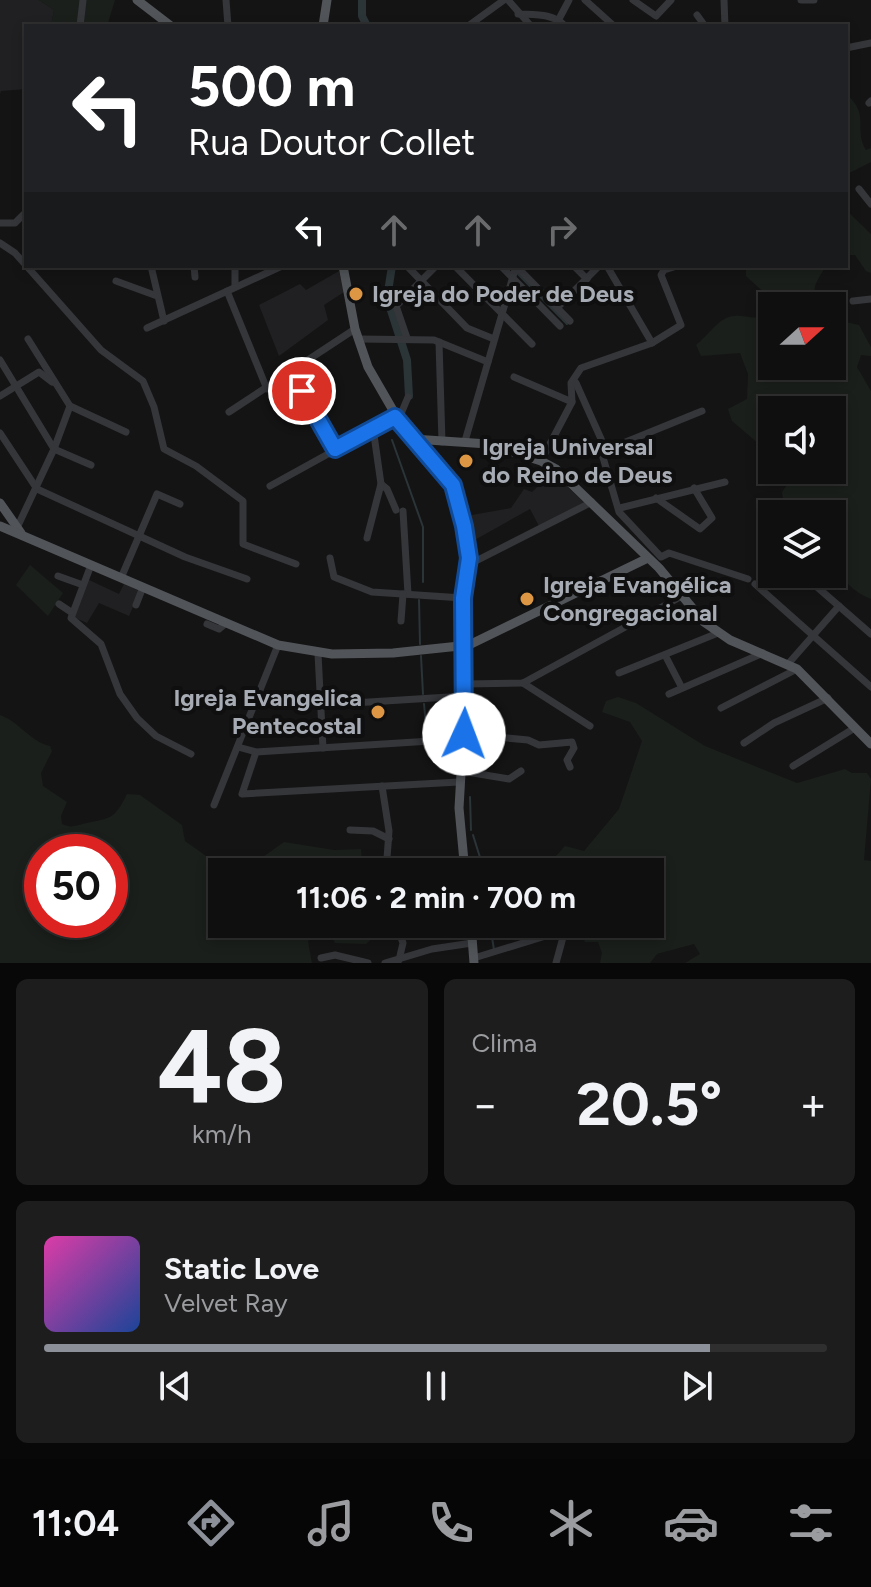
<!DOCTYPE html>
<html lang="pt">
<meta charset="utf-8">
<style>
body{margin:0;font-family:Figtree,sans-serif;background:#1d1d1e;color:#f1f3f6;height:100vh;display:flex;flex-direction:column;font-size:30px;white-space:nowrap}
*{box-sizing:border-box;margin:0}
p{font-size:26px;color:#9b9c9f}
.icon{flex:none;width:44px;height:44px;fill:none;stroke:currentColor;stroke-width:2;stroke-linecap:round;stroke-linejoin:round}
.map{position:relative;height:963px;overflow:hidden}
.panel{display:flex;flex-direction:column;gap:16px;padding:16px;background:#080809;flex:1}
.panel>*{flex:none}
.hud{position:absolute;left:24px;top:24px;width:824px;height:244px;border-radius:0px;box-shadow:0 4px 12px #0003,0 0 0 2px #2f2f30;background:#202124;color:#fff;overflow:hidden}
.needle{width:52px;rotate:69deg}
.buttons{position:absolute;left:758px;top:292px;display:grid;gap:16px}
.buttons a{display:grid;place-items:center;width:88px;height:88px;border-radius:0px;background:#0f0f10;box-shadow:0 4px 12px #0003,0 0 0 2px #2f2f30;font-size:40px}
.speed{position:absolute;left:24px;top:834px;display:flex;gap:16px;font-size:40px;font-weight:700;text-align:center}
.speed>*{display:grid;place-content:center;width:104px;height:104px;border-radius:50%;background:#0f0f10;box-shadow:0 4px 12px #0003,0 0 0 2px #2f2f30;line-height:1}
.speed .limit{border:12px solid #d22;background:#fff;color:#111}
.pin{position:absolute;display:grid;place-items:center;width:68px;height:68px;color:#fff;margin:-34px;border:4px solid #fff;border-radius:50%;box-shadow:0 2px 8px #0007}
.me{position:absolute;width:88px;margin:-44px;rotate:2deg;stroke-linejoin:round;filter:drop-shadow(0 0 6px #0008)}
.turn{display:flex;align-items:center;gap:28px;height:168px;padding:0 32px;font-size:36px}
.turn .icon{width:104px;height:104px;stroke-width:2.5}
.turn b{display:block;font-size:56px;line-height:68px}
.lanes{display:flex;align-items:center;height:76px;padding:0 32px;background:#0003;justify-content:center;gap:40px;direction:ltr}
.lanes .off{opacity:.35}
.big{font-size:60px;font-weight:700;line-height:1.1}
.panel .widget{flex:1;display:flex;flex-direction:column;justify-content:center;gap:12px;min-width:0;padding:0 28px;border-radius:12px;background:#1d1d1e}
.panel .dial{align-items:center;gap:0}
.dial b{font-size:104px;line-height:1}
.song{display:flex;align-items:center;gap:24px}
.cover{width:96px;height:96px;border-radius:12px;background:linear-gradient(135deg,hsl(320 70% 55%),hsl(220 70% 35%))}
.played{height:8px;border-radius:4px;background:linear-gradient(90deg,#8c9099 85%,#2f2f30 85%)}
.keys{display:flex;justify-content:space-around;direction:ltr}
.heat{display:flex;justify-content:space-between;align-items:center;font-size:44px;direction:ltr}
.panel .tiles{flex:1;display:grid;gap:16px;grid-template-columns:1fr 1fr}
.widget:last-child{grid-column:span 2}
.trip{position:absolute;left:208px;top:858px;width:456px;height:80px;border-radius:0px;background:#0f0f10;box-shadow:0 4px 12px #0003,0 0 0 2px #2f2f30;font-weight:700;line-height:80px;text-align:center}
.dock{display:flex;height:128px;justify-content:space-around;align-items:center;background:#060606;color:#9b9c9f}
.dock .icon{width:56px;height:56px}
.dock .current{color:#8c9099}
.dock b{font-size:36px;color:#f1f3f6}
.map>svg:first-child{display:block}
.built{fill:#202022}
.green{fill:#1a1f1b;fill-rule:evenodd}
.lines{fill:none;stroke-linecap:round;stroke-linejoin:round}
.stream{stroke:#2b3437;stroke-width:2}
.river{stroke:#2b3437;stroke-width:8}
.minor{stroke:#35363a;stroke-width:7}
.major{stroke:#515458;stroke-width:9}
.route-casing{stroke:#114b97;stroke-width:20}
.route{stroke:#1a73e8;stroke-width:14}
.poi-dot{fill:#dd9744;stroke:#0f0f10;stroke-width:3}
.labels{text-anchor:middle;stroke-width:8;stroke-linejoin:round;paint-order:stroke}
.poi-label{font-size:24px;font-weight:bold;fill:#a7acb4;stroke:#0f0f10;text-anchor:start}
</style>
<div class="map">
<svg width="871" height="963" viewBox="0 0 871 963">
<rect width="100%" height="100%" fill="#141415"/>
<g class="built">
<path d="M0 0H39L54 10 51 26H26V89L1 91 0 94Z"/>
<path d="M339 271 344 292 324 305 328 320 279 356 259 305 300 284 306 290Z"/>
<path d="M552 473 585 503 539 526 530 509 471 542 466 516 511 508 524 489 532 492Z"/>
<path d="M87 579 119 594 124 584 140 591 129 616 99 603 87 623 73 617Z"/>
</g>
<g class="green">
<path d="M39 0H115L107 26H51L54 10Z"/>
<path d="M846 94C871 115 853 129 866 150L871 148V162L849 173H846Z"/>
<path d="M846 210 871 234V273L866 271 855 255H846Z"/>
<path d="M746 266H826C816 283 808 290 823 306H772V366H832V319L859 325 871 347V356L861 355 857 367 871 391V599C830 581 832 552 832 514H785L782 492 789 482 787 470H832V410H772V455L732 421 728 409 747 399 748 374 740 353 701 356 696 345C707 337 720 316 734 316 744 315 750 319 761 317L770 298 746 276Z"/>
<path d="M30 565 63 593 48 616 16 585Z"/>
<path d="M618 697 636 703 705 746 797 783 845 769 852 773H867L871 779 864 860 871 861V963H685L700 954 694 944 657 954 650 963H600L602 953 598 942H585L577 924H650V872H567L554 858 565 846 584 851 619 809 642 741 630 722 602 712 606 701Z"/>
<path d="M0 715C20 722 29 741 50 746L52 751 41 773 43 786 67 802 61 816 62 824C71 829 77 825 87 823 112 818 115 818 127 794L140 795 182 825 185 841 209 858 253 864 284 842 334 850 361 849 363 872H222V924H373L376 934 366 944 335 943 330 931 320 933 308 941 312 963H0ZM42 852H110V920H42Z"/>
</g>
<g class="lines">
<g class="stream">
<path d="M517 273 567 324"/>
<path d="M392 440 423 527V582"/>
<path d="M419 600 420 644"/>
<path d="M421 656 423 694"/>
<path d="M424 704 427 736"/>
<path d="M434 746 443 760"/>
<path d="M470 797 471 830"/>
<path d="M473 835 483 867"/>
<path d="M490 924 494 950"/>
</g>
<g class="river">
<path d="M362 0V16L367 26"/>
<path d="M392 266 387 298 407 360 409 396"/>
</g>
<g class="minor">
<path d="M226 0 228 26"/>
<path d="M508 0 531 26"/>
<path d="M585 0 614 26"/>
<path d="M633 0 656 16 671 0"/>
<path d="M724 0 725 26"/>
<path d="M801 0H814"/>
<path d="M518 14C535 15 553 13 565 26"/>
<path d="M697 15 705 26"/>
<path d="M559 19 569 0"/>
<path d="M80 26 83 0"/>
<path d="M468 26 504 0"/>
<path d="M846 48 871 43"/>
<path d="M869 103 871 101"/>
<path d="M26 177V191"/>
<path d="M859 189 871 204"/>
<path d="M0 223H15L26 212"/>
<path d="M0 243 15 253 101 350 143 381 154 407 164 449 196 466 243 501V544L296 564"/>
<path d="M151 266 164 321"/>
<path d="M194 266 195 277"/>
<path d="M235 266V287"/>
<path d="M407 266 467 328 494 339"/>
<path d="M455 266 532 344"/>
<path d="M501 266 560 326"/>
<path d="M574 266 587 279"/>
<path d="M607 266 652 343"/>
<path d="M116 281 157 296"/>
<path d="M227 291 267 389"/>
<path d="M853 301 871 299"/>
<path d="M557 308 599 266"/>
<path d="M147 328 282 266"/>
<path d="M407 338 396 306 436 266"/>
<path d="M28 339 70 406 126 432"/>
<path d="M360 339 434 340 488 362"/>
<path d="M439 342 442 442"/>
<path d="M0 360 54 449 91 465"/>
<path d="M291 373 335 449"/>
<path d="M514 377 572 402"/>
<path d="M576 383 606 450 602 454 619 512 661 557 669 553 748 579"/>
<path d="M0 396 39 372 52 382"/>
<path d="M229 412 355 329"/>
<path d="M398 421 408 397"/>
<path d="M373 428 381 484 387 489 396 510"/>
<path d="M0 433 37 489 185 557 247 579"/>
<path d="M465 441 516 266 570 321"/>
<path d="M606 450 702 411"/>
<path d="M541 461 572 402 571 383 581 368 652 343 681 325 661 275 664 270 677 266"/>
<path d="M270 486 395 417"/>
<path d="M656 498 700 529 712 518 694 488"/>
<path d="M620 508 725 482"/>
<path d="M403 511 408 594"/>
<path d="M15 532 54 449 70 406"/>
<path d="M367 538 381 484"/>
<path d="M330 558 334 577 372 592 463 598"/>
<path d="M91 565 71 618 101 644 120 694 137 718 156 736 191 754"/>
<path d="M468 565 592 502"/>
<path d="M58 576 83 585"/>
<path d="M121 578 157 494 180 504"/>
<path d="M809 580 871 634"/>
<path d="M755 584 871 687"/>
<path d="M59 604 71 612"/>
<path d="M136 605 143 587"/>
<path d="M401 621 403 594"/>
<path d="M207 624 219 629 226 623"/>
<path d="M318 654 323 748"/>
<path d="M665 655 682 688"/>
<path d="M788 664 839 606"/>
<path d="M619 673 718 633"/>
<path d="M523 683 590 726"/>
<path d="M466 684 523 683 682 596"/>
<path d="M669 694 763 653"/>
<path d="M321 705 465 696"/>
<path d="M721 708 797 669"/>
<path d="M464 734 528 740 539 745 572 742 574 748 567 760 570 767"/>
<path d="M744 743 774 723 828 698"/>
<path d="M238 747 256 752 463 739"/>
<path d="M256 752 242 794 459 782"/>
<path d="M793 766 853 729"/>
<path d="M461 771 509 779 521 771"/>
<path d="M382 786 389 831 386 872"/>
<path d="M214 805 278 645"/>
<path d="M350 830 373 831 389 839"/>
<path d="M465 869H502"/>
<path d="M396 924 403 943 399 960"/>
<path d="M321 958 335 955 368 963"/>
<path d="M474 958 565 930 556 963"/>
<path d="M385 963 432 949 472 943"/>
</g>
<g class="major">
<path d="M137 0 171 26"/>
<path d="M323 26 327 0"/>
<path d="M343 266 355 329 368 367 409 438 453 485 467 540 469 558 462 608 465 705 459 808 465 872"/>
<path d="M413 439 488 444 541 461 556 469 659 568 704 622 730 640 797 669 871 744"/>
<path d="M0 503 21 533"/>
<path d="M0 526 278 645 332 654 393 653 469 645 648 558"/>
<path d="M471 924 474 963"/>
</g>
</g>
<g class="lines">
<defs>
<path id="route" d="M302 391 335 449 395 417 453 485 464 526 469 558 463 598 464 734"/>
</defs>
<use href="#route" class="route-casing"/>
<use href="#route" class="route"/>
</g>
<g class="poi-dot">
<circle cx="356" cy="294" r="8"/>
<circle cx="466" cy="461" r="8"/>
<circle cx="527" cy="599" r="8"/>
<circle cx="378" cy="712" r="8"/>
</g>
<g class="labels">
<g class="poi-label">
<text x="372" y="302">Igreja do Poder de Deus</text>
<text x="482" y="455">Igreja Universal<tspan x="482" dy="28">do Reino de Deus</tspan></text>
<text x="543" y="593">Igreja Evangélica<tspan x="543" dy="28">Congregacional</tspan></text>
<text x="362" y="706" text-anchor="end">Igreja Evangelica<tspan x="362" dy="28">Pentecostal</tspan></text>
</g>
</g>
</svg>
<div class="buttons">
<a><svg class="needle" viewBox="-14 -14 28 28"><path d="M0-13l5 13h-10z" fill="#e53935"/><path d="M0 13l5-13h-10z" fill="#9b9c9f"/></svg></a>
<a><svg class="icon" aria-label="sound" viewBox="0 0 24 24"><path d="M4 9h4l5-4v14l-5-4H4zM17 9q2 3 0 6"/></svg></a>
<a><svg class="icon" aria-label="layers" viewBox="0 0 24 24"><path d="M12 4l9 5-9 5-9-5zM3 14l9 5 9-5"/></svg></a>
</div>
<div class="speed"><div class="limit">50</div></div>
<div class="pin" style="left:302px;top:391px;background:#d93025"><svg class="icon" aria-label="arrive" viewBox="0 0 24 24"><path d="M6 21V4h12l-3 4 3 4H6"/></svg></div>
<svg class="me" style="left:464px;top:734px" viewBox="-20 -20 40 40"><circle r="19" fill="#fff"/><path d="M0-13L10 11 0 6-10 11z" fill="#1a73e8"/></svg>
<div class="trip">11:06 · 2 min · 700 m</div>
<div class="hud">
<div class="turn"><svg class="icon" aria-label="left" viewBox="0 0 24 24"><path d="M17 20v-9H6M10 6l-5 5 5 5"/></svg><div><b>500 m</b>Rua Doutor Collet</div></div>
<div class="lanes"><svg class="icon" aria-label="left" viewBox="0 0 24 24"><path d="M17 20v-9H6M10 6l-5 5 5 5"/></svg><svg class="icon off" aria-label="ahead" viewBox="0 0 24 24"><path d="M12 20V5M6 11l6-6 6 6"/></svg><svg class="icon off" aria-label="ahead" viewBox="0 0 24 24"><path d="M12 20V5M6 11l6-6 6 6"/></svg><svg class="icon off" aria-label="right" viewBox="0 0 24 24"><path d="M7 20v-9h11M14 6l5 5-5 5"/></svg></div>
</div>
</div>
<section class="panel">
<div class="tiles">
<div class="widget dial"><b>48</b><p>km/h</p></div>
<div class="widget"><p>Clima</p>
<div class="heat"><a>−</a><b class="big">20.5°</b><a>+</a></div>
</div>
<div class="widget">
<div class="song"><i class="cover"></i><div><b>Static Love</b><p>Velvet Ray</p></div></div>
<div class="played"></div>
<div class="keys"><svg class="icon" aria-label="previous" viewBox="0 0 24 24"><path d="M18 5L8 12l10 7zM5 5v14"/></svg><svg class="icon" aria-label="pause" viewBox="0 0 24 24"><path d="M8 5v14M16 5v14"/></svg><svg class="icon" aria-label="next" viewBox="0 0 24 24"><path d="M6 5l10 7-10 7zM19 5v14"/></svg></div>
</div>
</div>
</section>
<nav class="dock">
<b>11:04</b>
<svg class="icon current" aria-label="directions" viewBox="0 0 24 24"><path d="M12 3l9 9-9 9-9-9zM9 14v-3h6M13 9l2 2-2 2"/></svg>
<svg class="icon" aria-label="music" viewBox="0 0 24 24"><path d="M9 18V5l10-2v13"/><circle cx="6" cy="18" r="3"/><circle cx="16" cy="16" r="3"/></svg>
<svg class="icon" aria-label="phone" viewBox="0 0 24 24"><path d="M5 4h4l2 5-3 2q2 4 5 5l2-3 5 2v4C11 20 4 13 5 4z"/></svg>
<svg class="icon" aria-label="climate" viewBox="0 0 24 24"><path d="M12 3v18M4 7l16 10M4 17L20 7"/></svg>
<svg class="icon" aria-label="car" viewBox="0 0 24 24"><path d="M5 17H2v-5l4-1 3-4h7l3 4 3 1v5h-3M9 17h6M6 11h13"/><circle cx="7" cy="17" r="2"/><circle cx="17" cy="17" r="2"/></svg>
<svg class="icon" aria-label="filters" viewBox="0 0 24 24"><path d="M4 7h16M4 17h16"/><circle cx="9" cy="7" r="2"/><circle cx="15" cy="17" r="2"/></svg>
</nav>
